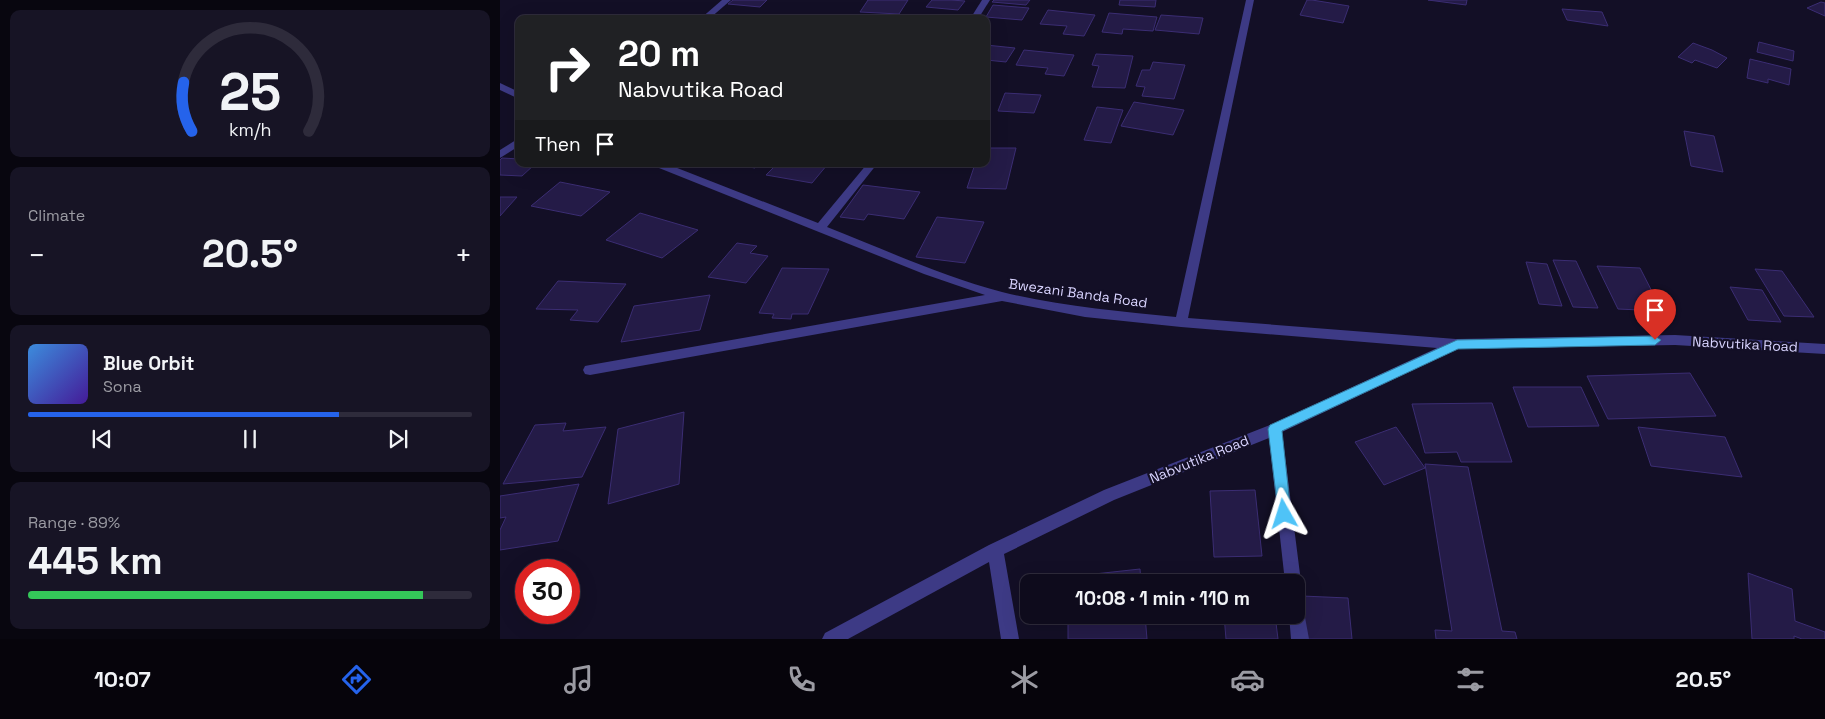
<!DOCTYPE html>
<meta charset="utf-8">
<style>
body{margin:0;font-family:"Space Grotesk",sans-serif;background:#171425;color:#f1f3f6;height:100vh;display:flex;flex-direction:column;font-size:19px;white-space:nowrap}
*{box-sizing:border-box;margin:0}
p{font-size:16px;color:#9b9ba3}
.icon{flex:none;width:28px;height:28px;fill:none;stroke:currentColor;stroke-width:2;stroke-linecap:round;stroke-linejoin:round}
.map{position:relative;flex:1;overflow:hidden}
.details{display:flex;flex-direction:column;gap:10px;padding:10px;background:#08060f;width:500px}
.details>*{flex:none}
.guide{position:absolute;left:15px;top:15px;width:475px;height:152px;border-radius:10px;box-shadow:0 5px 20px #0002,0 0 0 1px #2e2b3b;background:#202124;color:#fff;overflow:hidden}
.speed{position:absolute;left:15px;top:559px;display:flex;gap:10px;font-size:25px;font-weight:700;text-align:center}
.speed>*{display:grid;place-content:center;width:65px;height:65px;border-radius:50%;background:#0e0b1c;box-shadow:0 5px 20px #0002,0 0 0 1px #2e2b3b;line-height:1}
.speed .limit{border:8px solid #d22;background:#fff;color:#111}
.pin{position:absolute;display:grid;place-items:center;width:42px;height:42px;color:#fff;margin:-51px -21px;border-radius:50% 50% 50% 0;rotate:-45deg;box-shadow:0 0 5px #0007}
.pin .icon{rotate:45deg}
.me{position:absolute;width:55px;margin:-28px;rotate:354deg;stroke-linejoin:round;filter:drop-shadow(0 0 4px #0008)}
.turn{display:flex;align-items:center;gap:18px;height:105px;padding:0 20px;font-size:22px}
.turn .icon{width:65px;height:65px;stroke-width:2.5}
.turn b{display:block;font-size:35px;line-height:42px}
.then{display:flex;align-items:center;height:48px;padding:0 20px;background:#0003;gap:10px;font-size:19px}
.big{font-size:38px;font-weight:700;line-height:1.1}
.details .tile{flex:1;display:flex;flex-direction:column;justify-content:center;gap:8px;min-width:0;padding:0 18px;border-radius:10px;background:#171425}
.details .dial{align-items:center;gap:0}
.dial svg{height:130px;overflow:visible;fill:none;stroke:#2e2b3b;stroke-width:7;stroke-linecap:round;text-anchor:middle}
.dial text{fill:#f1f3f6;stroke:none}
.song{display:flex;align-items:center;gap:15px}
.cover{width:60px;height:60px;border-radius:8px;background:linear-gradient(135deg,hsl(210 70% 55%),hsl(260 70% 35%))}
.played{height:5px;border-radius:2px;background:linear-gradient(90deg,#2563eb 70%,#2e2b3b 70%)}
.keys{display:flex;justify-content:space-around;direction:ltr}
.heat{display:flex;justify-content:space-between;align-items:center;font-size:28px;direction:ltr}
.charge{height:8px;border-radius:4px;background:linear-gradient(90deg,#34c759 89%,#2e2b3b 0)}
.trip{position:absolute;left:520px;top:574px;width:285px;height:50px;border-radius:10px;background:#0e0b1c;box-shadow:0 5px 20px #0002,0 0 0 1px #2e2b3b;font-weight:700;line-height:50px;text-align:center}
.dock{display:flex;height:80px;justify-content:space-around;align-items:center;background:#06040b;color:#9b9ba3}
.dock .icon{width:35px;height:35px}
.dock .active{color:#2563eb}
.dock b{font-size:22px;color:#f1f3f6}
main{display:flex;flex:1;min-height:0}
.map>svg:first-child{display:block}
.building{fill:#241b47;stroke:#3b2d73}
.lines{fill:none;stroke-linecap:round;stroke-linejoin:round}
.minor{fill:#3d3a85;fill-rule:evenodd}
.route{fill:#4fc3f7;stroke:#337fa1}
.labels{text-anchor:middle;stroke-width:4.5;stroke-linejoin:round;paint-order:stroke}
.street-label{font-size:14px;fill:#d9d4ff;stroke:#130f26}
</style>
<main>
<section class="details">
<div class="tile dial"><svg viewBox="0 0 100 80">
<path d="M14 69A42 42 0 1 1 86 69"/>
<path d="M14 69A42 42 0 0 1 9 39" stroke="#2563eb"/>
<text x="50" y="56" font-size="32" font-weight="700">25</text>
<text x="50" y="72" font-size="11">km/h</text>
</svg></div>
<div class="tile"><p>Climate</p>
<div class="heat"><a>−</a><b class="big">20.5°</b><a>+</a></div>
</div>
<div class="tile">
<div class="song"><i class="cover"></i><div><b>Blue Orbit</b><p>Sona</p></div></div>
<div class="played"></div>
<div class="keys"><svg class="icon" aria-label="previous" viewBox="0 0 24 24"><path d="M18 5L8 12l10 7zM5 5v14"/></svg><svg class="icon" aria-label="pause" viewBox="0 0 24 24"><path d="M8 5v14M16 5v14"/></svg><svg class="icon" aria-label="next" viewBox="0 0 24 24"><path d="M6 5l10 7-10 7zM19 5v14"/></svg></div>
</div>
<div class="tile"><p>Range · 89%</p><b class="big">445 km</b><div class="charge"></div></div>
</section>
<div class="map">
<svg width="1325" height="639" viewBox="0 0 1325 639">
<rect width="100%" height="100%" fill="#130f26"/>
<g class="building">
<path d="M233 0H267L260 7 228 4Z"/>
<path d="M368 0H408L399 14 360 12Z"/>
<path d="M432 0H451L465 1 458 10 426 7Z"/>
<path d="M494 0H530L526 5 492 2Z"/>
<path d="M620 0H656L655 7 619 5Z"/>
<path d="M807 0H812L849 6 843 23 800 15Z"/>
<path d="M928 0H967L966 5Z"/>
<path d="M1321 2 1325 3V16L1307 8Z"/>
<path d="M493 5 529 8 522 20 486 17Z"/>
<path d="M1062 9 1102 12 1108 26 1067 20Z"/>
<path d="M548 10 595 15 584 36 563 34 567 26 540 24Z"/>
<path d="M609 13 657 17 653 31 623 29 622 34 602 32Z"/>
<path d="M661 15 703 18 699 34 655 30Z"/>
<path d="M1259 42 1294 51 1293 61 1257 52Z"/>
<path d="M1193 43 1212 50 1227 58 1217 68 1195 60 1192 63 1178 57Z"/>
<path d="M486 45 515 48 506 62 486 60Z"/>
<path d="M524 50 574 55 564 76 545 74 548 68 516 65Z"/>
<path d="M596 54 633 56 625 88 592 87 599 66 592 65Z"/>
<path d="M1250 59 1291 69 1289 85 1268 79V83L1247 78Z"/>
<path d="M653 62 685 65 674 99 642 96 645 87 636 86 642 70H650Z"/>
<path d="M505 93 541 95 534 113 498 111Z"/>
<path d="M634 102 684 110 673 135 621 126Z"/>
<path d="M597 107 623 110 611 143 584 140Z"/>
<path d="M1184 131 1214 136 1223 172 1191 166Z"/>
<path d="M486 148H516L506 189 467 188 475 164H486Z"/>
<path d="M2 158 19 159V164H35L22 176 0 175V160Z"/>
<path d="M239 164H259L255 168 238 165Z"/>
<path d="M277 164H322L327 165 312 183 266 175Z"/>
<path d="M60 182 110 192 81 216 31 206Z"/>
<path d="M363 185 420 192 404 219 368 214 364 220 340 217Z"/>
<path d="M0 197H17L0 216Z"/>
<path d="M140 213 198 230 162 258 106 240Z"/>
<path d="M437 217 484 222 465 263 416 257Z"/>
<path d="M237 243 257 246 250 253 268 256 246 283 208 277Z"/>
<path d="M1053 260 1076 261 1098 308 1073 307Z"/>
<path d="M1026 262 1047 264 1062 306 1039 304Z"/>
<path d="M1097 266 1140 268 1162 311 1118 309Z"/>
<path d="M282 268 329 269 308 314H292L291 319 272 318 274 314 259 313Z"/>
<path d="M1255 269 1282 271 1314 317 1284 316Z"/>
<path d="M58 281 126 284 98 322 70 320 78 310 36 309Z"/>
<path d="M1230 287 1262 290 1281 322 1248 320Z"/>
<path d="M210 295 200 330 121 342 134 306Z"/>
<path d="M1190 373 1216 416 1108 419 1087 376Z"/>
<path d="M1013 387H1081L1099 426 1028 427Z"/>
<path d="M992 403 1012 462H961L957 452 925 453 912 404Z"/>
<path d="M184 412 179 484 108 504 118 429Z"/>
<path d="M66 423 63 431 106 427 82 477 3 484 35 425Z"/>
<path d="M896 427 925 468 884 485 855 442Z"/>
<path d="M1138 427 1225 437 1242 477 1151 466Z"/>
<path d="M925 464 968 467 1002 631 1015 632 1017 639H936L935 630 952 631Z"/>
<path d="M79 484 58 541 0 550V530L6 517 0 518V496Z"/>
<path d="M755 490 762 556 714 557 710 491Z"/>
<path d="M640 569 641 582H567V577Z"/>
<path d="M1248 573 1292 589 1295 621 1325 632V639H1302L1294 636V639H1252Z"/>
<path d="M802 596 848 598 852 639H805Z"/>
<path d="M568 615H645L647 639H568Z"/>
<path d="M724 615H775L778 639H726Z"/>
</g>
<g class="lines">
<g class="minor">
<path d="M222 0H231L209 19H200Z"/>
<path d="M482 0H490L478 19H470Z"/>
<path d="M746 0H754L688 318 956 339 1175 335 1325 344V354L1175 345 958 349 782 432 801 582 799 588 796 589V582H785L769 438 614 500 504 554 519 639H501L489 562 348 639H322L325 633 489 545 604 490 770 425 937 348 681 327 585 317 502 301 90 375 85 374 83 370 85 366 90 365 485 295 424 274 154 166 153 164H167L318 223 367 164H377L327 227C383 249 444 277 502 292 559 306 618 311 676 317Z"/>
<path d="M0 83 19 92V99L0 90Z"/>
<path d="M19 138V146L0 158V150Z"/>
<path d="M796 599 802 601 809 639H791L789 615H796Z"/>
</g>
</g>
<path class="route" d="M1155 336 1161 340 1155 345 958 349 782 431 791 514 789 519 784 521 779 519 768 429 770 425 957 340Z"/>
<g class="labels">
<g class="street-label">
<text transform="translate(578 293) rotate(8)" y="5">Bwezani Banda Road</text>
<text transform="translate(1245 344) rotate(3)" y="5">Nabvutika Road</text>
<text transform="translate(699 459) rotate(-22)" y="5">Nabvutika Road</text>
</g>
</g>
</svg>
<div class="speed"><div class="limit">30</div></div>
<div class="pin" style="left:1155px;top:340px;background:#d93025"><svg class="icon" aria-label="arrive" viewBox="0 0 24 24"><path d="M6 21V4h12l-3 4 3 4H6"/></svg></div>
<svg class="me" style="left:784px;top:514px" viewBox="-20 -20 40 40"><path d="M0-17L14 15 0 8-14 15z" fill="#4fc3f7" stroke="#fff" stroke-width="4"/></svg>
<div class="trip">10:08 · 1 min · 110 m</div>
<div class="guide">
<div class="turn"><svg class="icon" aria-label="right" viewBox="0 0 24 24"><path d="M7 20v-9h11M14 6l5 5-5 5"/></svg><div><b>20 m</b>Nabvutika Road</div></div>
<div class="then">Then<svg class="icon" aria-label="arrive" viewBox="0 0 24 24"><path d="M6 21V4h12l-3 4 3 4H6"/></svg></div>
</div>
</div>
</main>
<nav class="dock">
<b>10:07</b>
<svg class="icon active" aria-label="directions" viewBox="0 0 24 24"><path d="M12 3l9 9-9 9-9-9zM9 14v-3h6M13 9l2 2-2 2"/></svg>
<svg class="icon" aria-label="music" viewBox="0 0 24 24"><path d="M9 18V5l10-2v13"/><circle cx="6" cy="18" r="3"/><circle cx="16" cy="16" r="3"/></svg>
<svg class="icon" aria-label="phone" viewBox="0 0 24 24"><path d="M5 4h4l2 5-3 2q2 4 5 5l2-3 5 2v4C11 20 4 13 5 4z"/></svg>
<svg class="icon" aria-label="climate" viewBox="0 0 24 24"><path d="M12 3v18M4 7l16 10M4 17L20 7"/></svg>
<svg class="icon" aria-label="car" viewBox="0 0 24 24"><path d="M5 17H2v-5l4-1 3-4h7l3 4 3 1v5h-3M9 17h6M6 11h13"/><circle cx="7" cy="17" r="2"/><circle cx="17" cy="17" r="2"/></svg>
<svg class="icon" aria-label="filters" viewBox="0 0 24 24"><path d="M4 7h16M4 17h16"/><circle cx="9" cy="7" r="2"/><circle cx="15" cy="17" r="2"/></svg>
<b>20.5°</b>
</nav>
